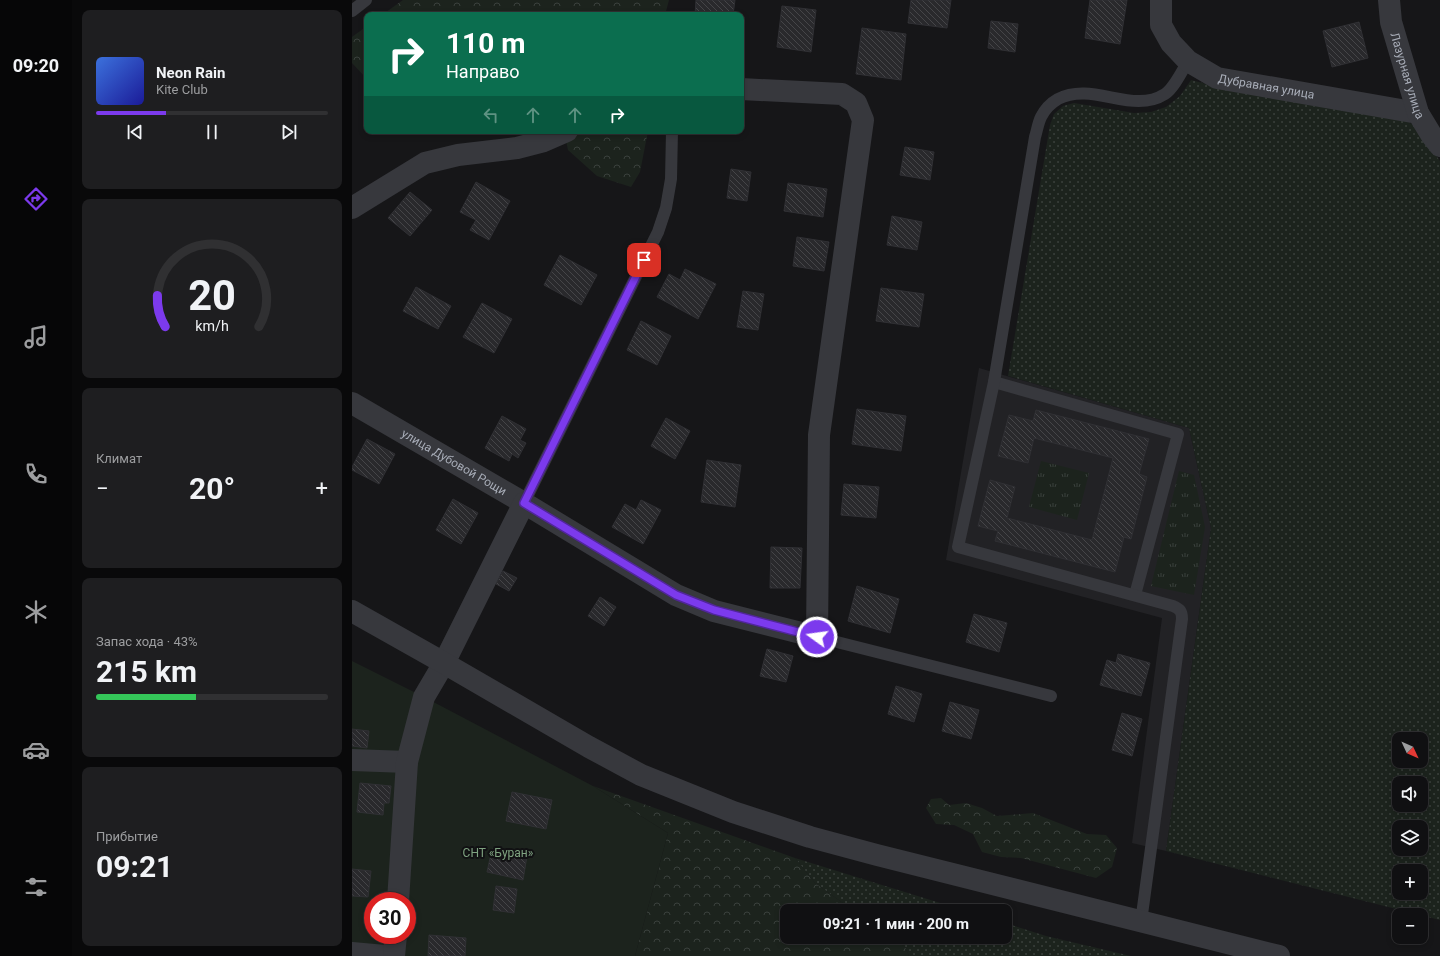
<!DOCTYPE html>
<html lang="ru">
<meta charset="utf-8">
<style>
body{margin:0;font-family:Roboto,sans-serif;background:#1e1e20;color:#f1f3f6;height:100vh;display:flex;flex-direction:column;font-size:15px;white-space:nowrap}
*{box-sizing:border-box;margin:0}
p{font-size:13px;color:#9c9d9f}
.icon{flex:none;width:22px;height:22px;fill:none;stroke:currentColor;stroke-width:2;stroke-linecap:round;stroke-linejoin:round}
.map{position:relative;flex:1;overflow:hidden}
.panel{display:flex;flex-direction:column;gap:10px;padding:10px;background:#09090a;width:280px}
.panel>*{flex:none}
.hud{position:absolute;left:12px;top:12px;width:380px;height:122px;border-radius:8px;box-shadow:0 2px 6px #0003,0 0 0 1px #303032;background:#0b6e4f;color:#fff;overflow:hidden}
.needle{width:26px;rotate:134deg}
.fabs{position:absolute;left:1040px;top:732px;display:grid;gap:8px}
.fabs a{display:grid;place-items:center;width:36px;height:36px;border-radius:8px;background:#101012;box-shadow:0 2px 6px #0003,0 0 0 1px #303032;font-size:20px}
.speed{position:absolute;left:12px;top:892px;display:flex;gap:8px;font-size:20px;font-weight:700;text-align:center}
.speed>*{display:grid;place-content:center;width:52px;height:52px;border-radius:50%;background:#101012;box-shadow:0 2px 6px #0003,0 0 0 1px #303032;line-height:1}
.speed .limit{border:6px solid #d22;background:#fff;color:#111}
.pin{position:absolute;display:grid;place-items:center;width:34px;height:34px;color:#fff;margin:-17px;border-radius:8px;box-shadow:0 2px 6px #0006}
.me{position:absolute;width:44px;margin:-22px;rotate:284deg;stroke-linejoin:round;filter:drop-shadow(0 0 3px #0008)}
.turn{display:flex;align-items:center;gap:14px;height:84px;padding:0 16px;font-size:18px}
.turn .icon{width:52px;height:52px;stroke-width:2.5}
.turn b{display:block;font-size:28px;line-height:34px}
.lanes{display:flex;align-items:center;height:38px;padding:0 16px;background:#0003;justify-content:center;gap:20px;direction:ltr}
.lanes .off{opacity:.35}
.big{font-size:30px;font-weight:700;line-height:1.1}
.panel .tile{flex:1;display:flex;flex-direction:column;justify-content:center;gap:6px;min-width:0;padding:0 14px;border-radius:8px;background:#1e1e20}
.panel .dial{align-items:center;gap:0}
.dial svg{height:104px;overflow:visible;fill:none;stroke:#303032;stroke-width:7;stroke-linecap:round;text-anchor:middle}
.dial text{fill:#f1f3f6;stroke:none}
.song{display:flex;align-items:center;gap:12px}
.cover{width:48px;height:48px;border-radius:6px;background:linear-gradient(135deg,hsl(220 70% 55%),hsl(240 70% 35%))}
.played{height:4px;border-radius:2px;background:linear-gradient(90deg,#7c3aed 30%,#303032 30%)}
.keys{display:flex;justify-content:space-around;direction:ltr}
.heat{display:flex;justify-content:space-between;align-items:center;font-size:22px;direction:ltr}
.charge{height:6px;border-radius:3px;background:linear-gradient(90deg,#34c759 43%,#303032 0)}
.trip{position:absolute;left:428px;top:904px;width:232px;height:40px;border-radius:8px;background:#101012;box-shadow:0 2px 6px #0003,0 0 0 1px #303032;font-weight:700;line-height:40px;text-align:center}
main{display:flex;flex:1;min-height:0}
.tab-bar{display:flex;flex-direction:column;width:72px;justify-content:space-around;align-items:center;background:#060607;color:#9c9d9f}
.tab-bar .icon{width:28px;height:28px}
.tab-bar .selected{color:#7c3aed}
.tab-bar b{font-size:18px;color:#f1f3f6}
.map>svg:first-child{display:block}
.built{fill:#222225}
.grass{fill:url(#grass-dots);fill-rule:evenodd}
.forest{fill:url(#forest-crowns)}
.park{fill:url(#park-tufts)}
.garden{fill:#1c231d;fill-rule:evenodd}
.building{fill:url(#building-back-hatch);stroke:#303034}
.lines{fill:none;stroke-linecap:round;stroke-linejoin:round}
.service{stroke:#37383d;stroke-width:12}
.minor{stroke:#37383d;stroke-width:22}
.tertiary{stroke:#37383d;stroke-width:22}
.route-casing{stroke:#51269a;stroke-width:10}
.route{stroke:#7c3aed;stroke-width:7}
.labels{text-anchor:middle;stroke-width:4;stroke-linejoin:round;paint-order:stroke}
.street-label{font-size:12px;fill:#a8adb8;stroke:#111113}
.park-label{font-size:12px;fill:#7fa381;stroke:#111113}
</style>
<main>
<nav class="tab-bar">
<b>09:20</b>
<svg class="icon selected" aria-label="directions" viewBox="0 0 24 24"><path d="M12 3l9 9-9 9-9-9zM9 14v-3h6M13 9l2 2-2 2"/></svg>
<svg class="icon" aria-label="music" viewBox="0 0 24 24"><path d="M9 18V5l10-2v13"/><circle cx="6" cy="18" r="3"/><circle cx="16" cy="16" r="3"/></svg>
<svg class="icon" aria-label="phone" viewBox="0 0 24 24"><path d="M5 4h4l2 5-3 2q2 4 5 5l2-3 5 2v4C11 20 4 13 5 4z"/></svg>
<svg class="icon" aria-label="climate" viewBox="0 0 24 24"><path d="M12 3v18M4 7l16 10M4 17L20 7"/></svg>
<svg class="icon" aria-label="car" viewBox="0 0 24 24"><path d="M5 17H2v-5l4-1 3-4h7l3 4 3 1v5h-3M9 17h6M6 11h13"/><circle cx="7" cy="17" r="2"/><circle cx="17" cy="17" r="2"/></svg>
<svg class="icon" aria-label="filters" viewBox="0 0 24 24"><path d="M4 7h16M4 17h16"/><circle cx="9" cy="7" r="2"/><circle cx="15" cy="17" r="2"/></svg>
</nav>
<section class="panel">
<div class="tile">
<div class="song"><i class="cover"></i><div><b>Neon Rain</b><p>Kite Club</p></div></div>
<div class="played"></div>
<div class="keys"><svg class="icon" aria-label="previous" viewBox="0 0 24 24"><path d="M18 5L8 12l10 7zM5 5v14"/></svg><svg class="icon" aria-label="pause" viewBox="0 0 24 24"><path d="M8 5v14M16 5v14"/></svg><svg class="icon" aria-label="next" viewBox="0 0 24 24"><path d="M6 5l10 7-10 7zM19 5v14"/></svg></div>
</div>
<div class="tile dial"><svg viewBox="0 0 100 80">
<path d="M14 69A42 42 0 1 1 86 69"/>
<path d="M14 69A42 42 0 0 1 8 45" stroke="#7c3aed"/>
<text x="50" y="56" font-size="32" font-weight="700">20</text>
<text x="50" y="72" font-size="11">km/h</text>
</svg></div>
<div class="tile"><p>Климат</p>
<div class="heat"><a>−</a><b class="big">20°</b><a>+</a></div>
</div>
<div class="tile"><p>Запас хода · 43%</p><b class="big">215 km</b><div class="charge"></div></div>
<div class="tile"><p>Прибытие</p><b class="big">09:21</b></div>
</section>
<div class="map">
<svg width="1088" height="956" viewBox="0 0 1088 956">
<defs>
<pattern id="grass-dots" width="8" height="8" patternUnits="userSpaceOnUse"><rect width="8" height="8" fill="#1c231d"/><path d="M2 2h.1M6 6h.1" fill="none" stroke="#3a403c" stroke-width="1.8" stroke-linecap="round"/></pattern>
<pattern id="forest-crowns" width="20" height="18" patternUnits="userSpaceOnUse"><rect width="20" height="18" fill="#1c231d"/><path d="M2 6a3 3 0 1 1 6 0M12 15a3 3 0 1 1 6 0" fill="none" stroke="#3a403c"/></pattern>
<pattern id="park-tufts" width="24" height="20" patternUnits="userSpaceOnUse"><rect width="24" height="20" fill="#1c231d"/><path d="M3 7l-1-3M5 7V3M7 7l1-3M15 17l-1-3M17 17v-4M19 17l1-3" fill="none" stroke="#3a403c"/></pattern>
<pattern id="building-back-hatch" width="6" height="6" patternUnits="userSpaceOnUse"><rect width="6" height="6" fill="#29292c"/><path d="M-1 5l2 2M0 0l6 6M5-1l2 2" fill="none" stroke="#454548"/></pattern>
</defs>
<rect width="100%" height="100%" fill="#161618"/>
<path class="built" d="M627 368 837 428 859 528 814 851 780 843 810 618 594 560Z"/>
<g class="grass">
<path d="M839 80 874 89 1052 119 1064 127 1088 161V920L814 851 859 528 837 428 656 376 698 125 702 114 711 106 722 103 782 113 799 112 814 107 828 96ZM1047 739H1069V761H1047ZM1047 783H1069V805H1047ZM1047 827H1069V849H1047ZM1047 871H1069V893H1047Z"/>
<path d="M443 858 614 911H502L463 883Z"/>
<path d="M653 923 694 936 779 956H557L553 947 539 937H653Z"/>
</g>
<g class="forest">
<path d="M51 0H317L313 15H30Z"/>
<path d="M15 26V79L0 63V37Z"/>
<path d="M212 131H296L288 172 279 187 245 176 216 150Z"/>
<path d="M241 786 443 858 463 883 502 911H435V937H539L553 947 557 956H283L316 833Z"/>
<path d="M589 798 597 805 614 803 630 808 645 816 681 813 735 834 754 835 765 848 760 867 744 878 669 858 649 857 630 852 621 834 602 825 584 824 574 808 579 799Z"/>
</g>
<g class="park">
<path d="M689 461 737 473 725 520 677 507Z"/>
<path d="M827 471 842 475 853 527 842 595 799 586Z"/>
</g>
<path class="garden" d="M0 661 72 697 241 786 316 833 283 956H0ZM21 901H55V935H21Z"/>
<g class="building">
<path d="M344 0H383L381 15H343Z"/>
<path d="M559 0H599L595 28 556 23Z"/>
<path d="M738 0H775L768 44 733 38Z"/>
<path d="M430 6 464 10 459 52 425 47Z"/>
<path d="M639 21 666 24 663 52 636 48Z"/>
<path d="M1007 22 1016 58 980 67 971 31Z"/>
<path d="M510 28 554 34 549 80 504 74Z"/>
<path d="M553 147 582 152 578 180 548 175Z"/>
<path d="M379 169 399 172 395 201 375 198Z"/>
<path d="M124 182 158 201 137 240 118 230 124 220 108 212Z"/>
<path d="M436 183 475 189 471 217 432 211Z"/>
<path d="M58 192 80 210 58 236 36 218Z"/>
<path d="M540 216 570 222 565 250 535 245Z"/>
<path d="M445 237 477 242 472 271 441 266Z"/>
<path d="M208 255 245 275 229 305 192 285Z"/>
<path d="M333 269 364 284 346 319 305 297 317 274 328 280Z"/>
<path d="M64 287 99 306 86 329 51 311Z"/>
<path d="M529 288 572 294 567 327 524 321Z"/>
<path d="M391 291 412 294 406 330 385 327Z"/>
<path d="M130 303 160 319 142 353 111 337Z"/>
<path d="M289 321 319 336 305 365 275 350Z"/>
<path d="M505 409 554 416 549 451 500 444Z"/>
<path d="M684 410 797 439 787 474 795 477 779 539 772 537 763 572 643 541 646 531 626 526 638 480 663 487 655 518 740 540 761 458 682 438 676 463 646 456 657 415 681 421Z"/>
<path d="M150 416 174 429 168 440 174 443 166 458 160 454 157 461 133 448Z"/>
<path d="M314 418 338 431 323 459 299 446Z"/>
<path d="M15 439 43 454 27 484 0 470V467Z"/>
<path d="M355 460 389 465 383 507 349 502Z"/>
<path d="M492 484 527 487 524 518 489 515Z"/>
<path d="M101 499 126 513 109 544 84 530Z"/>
<path d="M289 500 309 510 291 544 260 527 273 504 284 510Z"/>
<path d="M419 547 450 548 448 588H418Z"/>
<path d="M151 571 165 578 157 591 144 584Z"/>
<path d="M505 586 547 599 538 633 496 621Z"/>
<path d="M248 597 264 607 252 626 236 616Z"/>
<path d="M622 614 655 623 647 652 614 642Z"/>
<path d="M415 649 441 656 434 682 408 676Z"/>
<path d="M766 654 798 663 789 696 748 685 755 660 764 663Z"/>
<path d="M544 686 570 694 562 722 536 714Z"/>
<path d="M598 702 627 710 619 739 590 731Z"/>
<path d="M770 713 790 719 780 756 760 750Z"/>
<path d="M0 729 17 731 15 748 0 746Z"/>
<path d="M8 783 39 786 37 803H32L31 815 5 812Z"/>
<path d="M160 792 200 800 194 829 154 821Z"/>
<path d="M140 849 175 856 171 880 135 872Z"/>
<path d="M0 869 19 871 16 897 0 896Z"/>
<path d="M144 886 165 889 162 913 141 910Z"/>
<path d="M77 935 114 938 113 956H76Z"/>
</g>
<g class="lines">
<g class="service">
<path d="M0 11 14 0"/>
<path d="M642 382 826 434 783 595"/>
<path d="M172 503 306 232 314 208 319 179 320 131"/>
<path d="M465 637 699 696"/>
<path d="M789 922 830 619C830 611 828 609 821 606L606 547 642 382 683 137C685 131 686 123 689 117 693 109 699 103 706 99 741 81 780 115 813 94 822 88 830 71 836 61"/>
</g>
<g class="minor">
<path id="s1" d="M809 0V25L819 43 836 61 865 78 1066 113"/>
<path id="s2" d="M1037 0 1039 22 1066 113 1080 136 1088 146"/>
<path d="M0 208 73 163 106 155 165 148 192 141 215 131"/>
<path id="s3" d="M0 403 172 503 324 595 362 611 465 637 467 435 511 120 504 103 490 94 389 89"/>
<path d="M0 760 55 762"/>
<path d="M46 901 55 762 72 697 92 663 172 503"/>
<path d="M0 953 33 956"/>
<path d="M42 956 44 935"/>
</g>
<path class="tertiary" d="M0 611 92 663 237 747 289 775 381 812 458 837 525 855 927 956"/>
</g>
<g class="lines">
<defs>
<path id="route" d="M292 260 172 503 324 595 362 610 465 637"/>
</defs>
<use href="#route" class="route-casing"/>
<use href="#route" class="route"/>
</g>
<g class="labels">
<g class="street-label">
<text dy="4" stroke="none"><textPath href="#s2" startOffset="78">Лазурная улица</textPath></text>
<text dy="4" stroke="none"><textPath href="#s1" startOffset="154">Дубравная улица</textPath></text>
<text dy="4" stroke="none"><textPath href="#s3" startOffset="118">улица Дубовой Рощи</textPath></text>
</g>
<g class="park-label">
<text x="146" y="857">СНТ «Буран»</text>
</g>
</g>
</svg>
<div class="fabs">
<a><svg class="needle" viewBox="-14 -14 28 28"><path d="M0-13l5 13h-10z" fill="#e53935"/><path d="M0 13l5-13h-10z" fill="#9c9d9f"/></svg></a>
<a><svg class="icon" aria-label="sound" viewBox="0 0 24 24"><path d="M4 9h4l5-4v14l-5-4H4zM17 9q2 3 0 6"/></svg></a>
<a><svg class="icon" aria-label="layers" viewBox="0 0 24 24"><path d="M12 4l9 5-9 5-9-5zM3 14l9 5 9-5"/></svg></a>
<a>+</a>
<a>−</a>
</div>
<div class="speed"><div class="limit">30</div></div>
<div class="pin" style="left:292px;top:260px;background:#d93025"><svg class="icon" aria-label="arrive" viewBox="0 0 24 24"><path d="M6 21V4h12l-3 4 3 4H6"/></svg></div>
<svg class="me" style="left:465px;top:637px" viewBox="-20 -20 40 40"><circle r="17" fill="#7c3aed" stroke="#fff" stroke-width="3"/><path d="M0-11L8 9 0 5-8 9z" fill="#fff"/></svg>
<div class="trip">09:21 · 1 мин · 200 m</div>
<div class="hud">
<div class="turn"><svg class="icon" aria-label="right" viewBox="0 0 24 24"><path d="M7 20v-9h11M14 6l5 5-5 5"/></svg><div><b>110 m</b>Направо</div></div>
<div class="lanes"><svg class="icon off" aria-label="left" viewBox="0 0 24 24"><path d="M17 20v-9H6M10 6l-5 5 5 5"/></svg><svg class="icon off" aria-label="ahead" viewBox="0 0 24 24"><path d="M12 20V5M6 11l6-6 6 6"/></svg><svg class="icon off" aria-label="ahead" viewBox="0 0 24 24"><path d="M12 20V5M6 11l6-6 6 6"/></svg><svg class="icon" aria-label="right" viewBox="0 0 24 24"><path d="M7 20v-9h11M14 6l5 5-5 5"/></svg></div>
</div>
</div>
</main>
